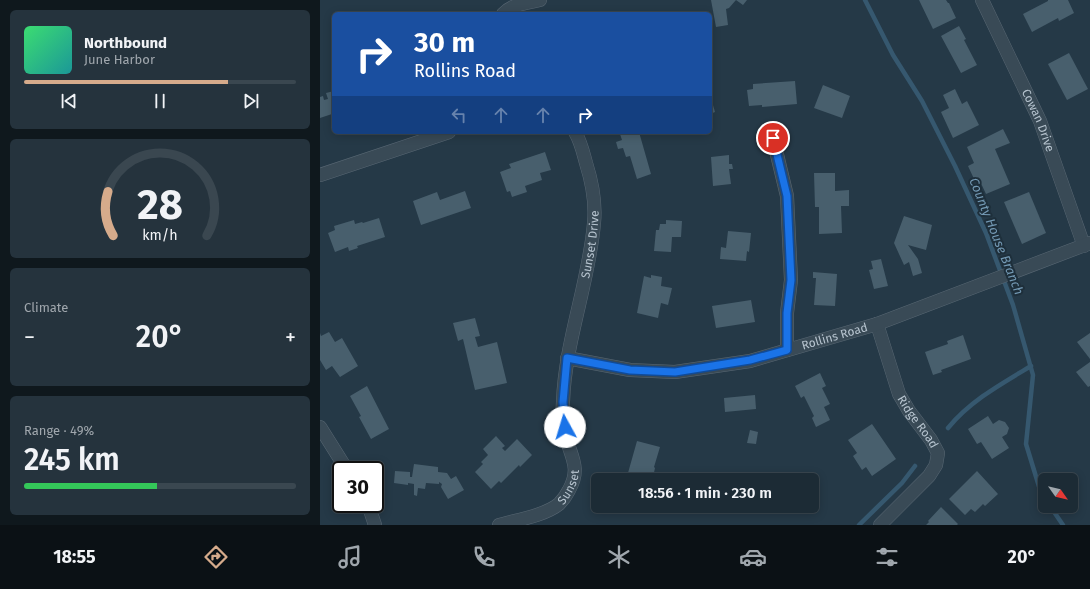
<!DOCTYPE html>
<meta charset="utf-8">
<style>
body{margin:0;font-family:"Fira Sans",sans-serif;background:#25333d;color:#f1f3f6;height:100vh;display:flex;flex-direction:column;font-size:15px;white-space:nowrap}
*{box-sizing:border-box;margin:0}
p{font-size:13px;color:#a0a7ad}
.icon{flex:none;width:22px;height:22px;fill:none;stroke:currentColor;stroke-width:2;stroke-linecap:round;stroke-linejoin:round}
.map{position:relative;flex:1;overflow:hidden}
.sheet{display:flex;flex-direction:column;gap:10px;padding:10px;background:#0f181d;width:320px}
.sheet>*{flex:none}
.top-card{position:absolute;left:12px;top:12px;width:380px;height:122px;border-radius:6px;box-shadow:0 2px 10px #0003,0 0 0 1px #3a4750;background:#1a4fa0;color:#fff;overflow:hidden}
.needle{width:26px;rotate:124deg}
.fabs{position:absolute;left:718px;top:473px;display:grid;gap:8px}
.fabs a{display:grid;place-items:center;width:40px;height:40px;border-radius:6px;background:#1c2b35;box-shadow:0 2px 10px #0003,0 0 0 1px #3a4750;font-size:20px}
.speed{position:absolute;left:12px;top:461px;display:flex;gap:8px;font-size:20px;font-weight:700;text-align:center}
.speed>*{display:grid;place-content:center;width:52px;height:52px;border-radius:50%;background:#1c2b35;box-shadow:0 2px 10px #0003,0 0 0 1px #3a4750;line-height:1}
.speed .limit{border:2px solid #111;border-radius:6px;background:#fff;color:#111}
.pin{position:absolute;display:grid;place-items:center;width:34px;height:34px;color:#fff;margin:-17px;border:2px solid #fff;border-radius:50%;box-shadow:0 1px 4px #0007}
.me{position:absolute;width:44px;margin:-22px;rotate:354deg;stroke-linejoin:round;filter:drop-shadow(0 0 3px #0008)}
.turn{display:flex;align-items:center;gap:14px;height:84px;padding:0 16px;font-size:18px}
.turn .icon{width:52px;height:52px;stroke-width:2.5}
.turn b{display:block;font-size:28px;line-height:34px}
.lanes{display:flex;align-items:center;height:38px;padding:0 16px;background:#0003;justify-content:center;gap:20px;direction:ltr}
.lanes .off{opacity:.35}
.big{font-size:30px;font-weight:600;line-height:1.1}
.sheet .tile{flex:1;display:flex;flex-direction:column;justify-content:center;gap:6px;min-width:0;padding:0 14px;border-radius:6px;background:#25333d}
.sheet .dial{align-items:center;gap:0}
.dial svg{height:104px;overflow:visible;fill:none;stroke:#3a4750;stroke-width:7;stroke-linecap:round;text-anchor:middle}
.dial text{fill:#f1f3f6;stroke:none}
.song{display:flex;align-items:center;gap:12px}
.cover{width:48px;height:48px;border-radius:6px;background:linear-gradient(135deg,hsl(140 70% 55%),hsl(180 70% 35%))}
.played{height:4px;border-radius:2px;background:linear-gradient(90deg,#d6ab8b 75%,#3a4750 75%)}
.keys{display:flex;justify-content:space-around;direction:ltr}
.heat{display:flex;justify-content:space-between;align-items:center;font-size:22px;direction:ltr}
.charge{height:6px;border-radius:3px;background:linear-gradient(90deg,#34c759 49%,#3a4750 0)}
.trip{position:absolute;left:271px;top:473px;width:228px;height:40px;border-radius:6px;background:#1c2b35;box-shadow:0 2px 10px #0003,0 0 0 1px #3a4750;font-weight:600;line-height:40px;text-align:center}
.dock{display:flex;height:64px;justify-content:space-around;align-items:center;background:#0b1115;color:#a0a7ad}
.dock .icon{width:28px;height:28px}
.dock .active{color:#d6ab8b}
.dock b{font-size:18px;color:#f1f3f6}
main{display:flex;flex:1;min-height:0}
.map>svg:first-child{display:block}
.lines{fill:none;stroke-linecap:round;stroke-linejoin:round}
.stream{stroke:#36586f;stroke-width:4.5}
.building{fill:#485f6d}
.street-casing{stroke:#586773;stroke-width:14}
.street{stroke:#394a56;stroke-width:13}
.route-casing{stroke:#114b97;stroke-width:10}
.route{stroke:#1a73e8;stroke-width:7}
.labels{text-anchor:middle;stroke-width:4;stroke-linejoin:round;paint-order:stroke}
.street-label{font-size:12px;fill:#b7c4cf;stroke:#1e2f3b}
.water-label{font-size:13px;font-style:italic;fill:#749ab5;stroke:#1e2f3b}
</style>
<main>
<section class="sheet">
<div class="tile">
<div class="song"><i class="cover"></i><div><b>Northbound</b><p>June Harbor</p></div></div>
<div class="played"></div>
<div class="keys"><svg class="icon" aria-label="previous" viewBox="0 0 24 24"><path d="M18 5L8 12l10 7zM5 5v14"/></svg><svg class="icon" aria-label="pause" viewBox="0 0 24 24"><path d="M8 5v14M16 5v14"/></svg><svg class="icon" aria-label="next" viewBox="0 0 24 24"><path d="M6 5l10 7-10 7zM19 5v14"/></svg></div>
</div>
<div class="tile dial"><svg viewBox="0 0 100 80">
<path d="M14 69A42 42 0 1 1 86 69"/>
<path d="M14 69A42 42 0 0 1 10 35" stroke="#d6ab8b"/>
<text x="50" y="56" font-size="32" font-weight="700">28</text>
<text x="50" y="72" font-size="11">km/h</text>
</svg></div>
<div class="tile"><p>Climate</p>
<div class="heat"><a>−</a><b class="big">20°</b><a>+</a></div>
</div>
<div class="tile"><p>Range · 49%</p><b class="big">245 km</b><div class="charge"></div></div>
</section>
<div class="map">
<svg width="770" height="525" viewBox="0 0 770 525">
<rect width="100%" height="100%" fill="#253947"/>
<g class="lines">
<g class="stream">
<path d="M545 0 573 55 602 101 635 166 666 233 693 305 713 375 706 444 721 493 725 499"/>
<path d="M628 428C650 401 681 384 711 366"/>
<path d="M730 506 743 525"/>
<path d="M539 525 582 483 595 466"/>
</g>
</g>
<g class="building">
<path d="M391 0H427L423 5 416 0 409 8 406 9 408 25 396 27Z"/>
<path d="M599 0H626L628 3H629L636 18 613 29Z"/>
<path d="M728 0H748L754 13 739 21 738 18 712 32 703 14 728 1Z"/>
<path d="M639 26 646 39 644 40 657 65 641 73 621 36Z"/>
<path d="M749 53 768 89 747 100 728 64Z"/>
<path d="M475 81 477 104 442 107V105L429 106 427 90 433 89V84Z"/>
<path d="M503 85 530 96 522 118 494 108Z"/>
<path d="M635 89 642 104 647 101 659 125 633 138 621 112 629 108 623 95Z"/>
<path d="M14 91V120L12 114 0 118V97L3 96 4 100 8 99 6 93Z"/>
<path d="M390 95 395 112 390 114Z"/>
<path d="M683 129 690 143 675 149 690 184 666 194 659 179 655 181 648 166 654 163 647 147Z"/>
<path d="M306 132H319L331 174 317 179 310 156 306 157 303 148 298 149 296 142 302 140 300 134Z"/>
<path d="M225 152 231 170 220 173 222 180 205 186 207 192 192 197 190 191 187 192 180 172 191 168 189 164Z"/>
<path d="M409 155V164H412L413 169H409L411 184 393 186 391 157Z"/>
<path d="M494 173H515V191L529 190V206H521L522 233 499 234V207H495Z"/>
<path d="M145 191 151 208 101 225 93 201 117 192 120 200Z"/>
<path d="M709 192 726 233 702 244 684 202Z"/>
<path d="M584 216 612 225 606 250 588 245 598 259 602 273 593 276 589 262 584 265 574 243Z"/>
<path d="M59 218 65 237 37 246 38 248 29 251 28 247 15 252 8 233 15 230 14 226 34 220 35 224 42 222 43 223Z"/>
<path d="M346 220 362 221 361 237H352L351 252 334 251 336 230H339L340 224H346Z"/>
<path d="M408 231 431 233 429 252 427 251 426 261 400 259 401 247 406 248Z"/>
<path d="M561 259 568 286 554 289 549 270 553 269 551 261Z"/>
<path d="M493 272 517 274 515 306 494 305 496 278H493Z"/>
<path d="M331 275 342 277 341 286 352 288 348 305 341 303 338 318 317 313 324 276 331 278Z"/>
<path d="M431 300 435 322 396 328 392 306Z"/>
<path d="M155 318 160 336 155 337 158 347 177 342 187 383 155 390 143 339 138 341 133 323Z"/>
<path d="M9 332 15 342 22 338 38 366 20 377 12 366 6 370 0 360V333L1 336Z"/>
<path d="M770 333V359L757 342Z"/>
<path d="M643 335 651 359 621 370 622 372 613 375 605 352 628 344 627 341Z"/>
<path d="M770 362V386L768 387 756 372Z"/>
<path d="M500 373 506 386 502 388 510 404 504 407 510 420 496 427 492 418 494 416 484 396 481 398 475 386Z"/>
<path d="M47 386 69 429 51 439 39 417 41 416 30 396Z"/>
<path d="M435 395 436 409 405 412 404 398Z"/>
<path d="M668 416 673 424 679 420 685 422 689 428 687 434 682 437 689 448 672 459 661 442 657 444 648 429Z"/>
<path d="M552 424 576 459 552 476 546 467 542 470 533 456 537 453 528 440Z"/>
<path d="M430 430 438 432 436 444 427 443Z"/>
<path d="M176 436 185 446 182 448 185 451 197 439 212 455 200 467 199 465 181 483 179 481 171 489 155 472 163 464 161 462 168 455 163 449Z"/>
<path d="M317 441 340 447 334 467 335 468 333 477H336V480H306Z"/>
<path d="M94 464 118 467V472L127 473 131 479 136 476 144 490 128 499 121 487 122 484 119 482V484L106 483 105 489 98 488 97 496 94 495V484L88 483V485L74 483 75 471 90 472V477H92Z"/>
<path d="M657 471 678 494 665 506 663 504 655 512 651 509 645 515 629 499Z"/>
<path d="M621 507 638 524 637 525H606L609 522 608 521Z"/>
</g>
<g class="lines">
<defs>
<g id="street">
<path id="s1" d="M662 0 720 121 764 246"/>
<path d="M183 14C192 4 207 3 220 0"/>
<path d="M453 138 467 196 471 280 467 313V350"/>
<path d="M0 175 129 132"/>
<path id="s2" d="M557 324 579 394 589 411 611 440 618 453 616 465 609 476 560 525"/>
<path id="s3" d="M247 358 310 370 355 372 430 361 557 324 770 243"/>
<path d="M0 427 27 470"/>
<path d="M48 504 55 525"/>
<path id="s4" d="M179 525C196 520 224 516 239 504 242 501 247 494 249 490 260 470 253 460 247 441 244 431 242 412 243 402 245 341 269 283 274 223 276 203 272 182 266 163 263 152 261 142 255 132"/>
</g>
</defs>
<use href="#street" class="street-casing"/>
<use href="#street" class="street"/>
</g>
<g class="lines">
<defs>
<path id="route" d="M245 427 243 402 247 358 310 370 355 372 430 360 467 350V313L471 280 467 196 453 138"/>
</defs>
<use href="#route" class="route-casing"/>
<use href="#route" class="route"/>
</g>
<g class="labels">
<g class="street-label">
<text dy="4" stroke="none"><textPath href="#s1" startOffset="133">Cowan Drive</textPath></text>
<text dy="4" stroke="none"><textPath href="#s4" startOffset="332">Sunset Drive</textPath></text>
<text dy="4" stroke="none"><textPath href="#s3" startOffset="273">Rollins Road</textPath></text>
<text dy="4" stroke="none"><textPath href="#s2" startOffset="107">Ridge Road</textPath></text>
<text dy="4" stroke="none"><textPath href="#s4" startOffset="84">Sunset</textPath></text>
</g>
<g class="water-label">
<text transform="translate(677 236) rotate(68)" y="5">County House Branch</text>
</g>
</g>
</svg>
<div class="fabs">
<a><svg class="needle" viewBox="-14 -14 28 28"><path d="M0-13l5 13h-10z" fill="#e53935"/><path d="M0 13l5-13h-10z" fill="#a0a7ad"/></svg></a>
</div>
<div class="speed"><div class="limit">30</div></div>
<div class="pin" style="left:453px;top:138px;background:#d93025"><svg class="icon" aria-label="arrive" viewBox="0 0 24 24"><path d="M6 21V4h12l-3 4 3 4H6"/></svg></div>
<svg class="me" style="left:245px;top:427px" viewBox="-20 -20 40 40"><circle r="19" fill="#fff"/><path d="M0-13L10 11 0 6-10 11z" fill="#1a73e8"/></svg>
<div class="trip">18:56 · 1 min · 230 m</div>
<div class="top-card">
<div class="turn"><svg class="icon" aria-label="right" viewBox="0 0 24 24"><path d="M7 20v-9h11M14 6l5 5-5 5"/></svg><div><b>30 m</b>Rollins Road</div></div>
<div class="lanes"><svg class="icon off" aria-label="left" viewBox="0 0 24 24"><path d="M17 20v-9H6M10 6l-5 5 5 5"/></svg><svg class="icon off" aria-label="ahead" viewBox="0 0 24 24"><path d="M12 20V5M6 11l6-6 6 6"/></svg><svg class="icon off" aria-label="ahead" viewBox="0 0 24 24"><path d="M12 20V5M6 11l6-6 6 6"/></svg><svg class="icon" aria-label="right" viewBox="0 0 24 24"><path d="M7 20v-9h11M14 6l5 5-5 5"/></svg></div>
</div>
</div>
</main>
<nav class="dock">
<b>18:55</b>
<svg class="icon active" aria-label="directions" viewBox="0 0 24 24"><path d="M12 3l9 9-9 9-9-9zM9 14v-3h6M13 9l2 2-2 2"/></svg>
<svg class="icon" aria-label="music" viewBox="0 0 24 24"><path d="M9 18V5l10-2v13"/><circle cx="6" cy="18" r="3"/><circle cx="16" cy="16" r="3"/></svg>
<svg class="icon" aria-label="phone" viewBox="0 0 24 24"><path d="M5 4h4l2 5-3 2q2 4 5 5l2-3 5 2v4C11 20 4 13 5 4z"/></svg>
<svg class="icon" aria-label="climate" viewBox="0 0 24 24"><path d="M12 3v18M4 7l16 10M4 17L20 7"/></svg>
<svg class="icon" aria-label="car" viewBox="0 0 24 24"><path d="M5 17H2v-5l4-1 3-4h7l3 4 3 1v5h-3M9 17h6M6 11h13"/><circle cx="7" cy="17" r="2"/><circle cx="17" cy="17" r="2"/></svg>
<svg class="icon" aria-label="filters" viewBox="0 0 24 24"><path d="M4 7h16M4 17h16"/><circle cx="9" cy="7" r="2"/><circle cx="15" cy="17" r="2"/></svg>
<b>20°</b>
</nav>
